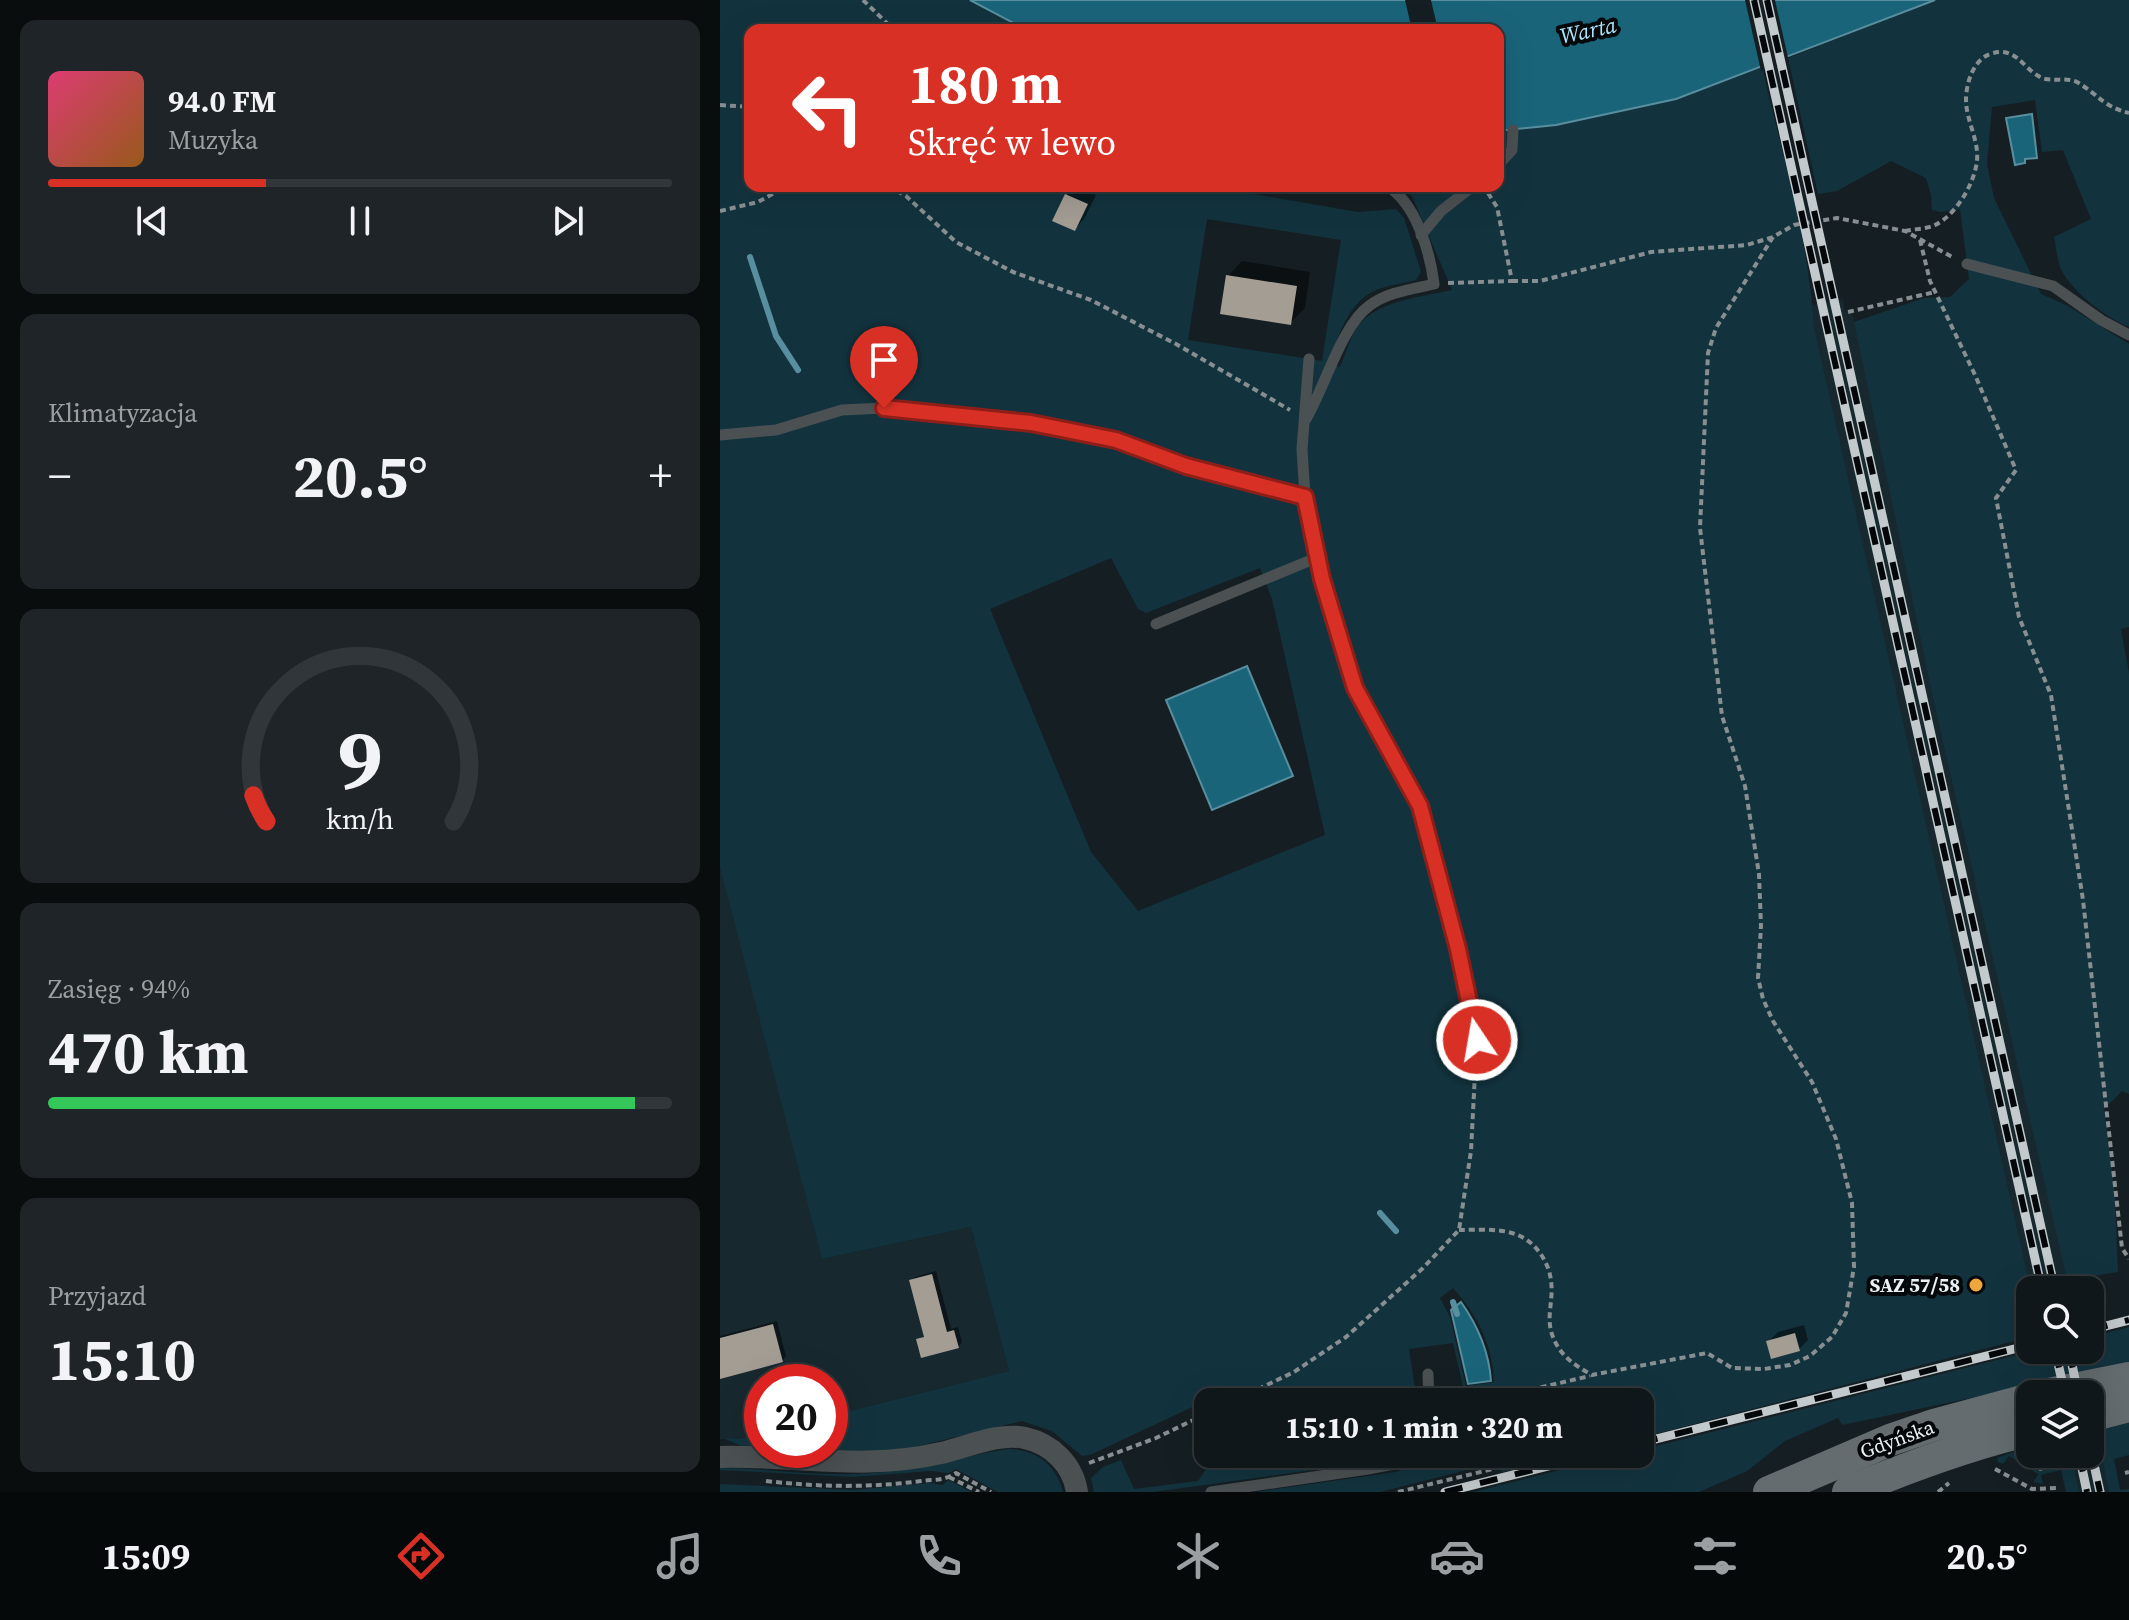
<!DOCTYPE html>
<html lang="pl">
<meta charset="utf-8">
<style>
body{margin:0;font-family:"Source Serif 4",serif;background:#1e2427;color:#f1f3f6;height:100vh;display:flex;flex-direction:column;font-size:30px;white-space:nowrap}
*{box-sizing:border-box;margin:0}
p{font-size:26px;color:#9c9fa2}
.icon{flex:none;width:44px;height:44px;fill:none;stroke:currentColor;stroke-width:2;stroke-linecap:round;stroke-linejoin:round}
.map{position:relative;flex:1;overflow:hidden}
.panel{display:flex;flex-direction:column;gap:20px;padding:20px;background:#090d0e;width:720px}
.panel>*{flex:none}
.banner{position:absolute;left:24px;top:24px;width:760px;height:168px;border-radius:16px;box-shadow:0 8px 32px #0002,0 0 0 2px #303639;background:#d93025;color:#fff;overflow:hidden}
.fabs{position:absolute;left:1296px;top:1276px;display:grid;gap:16px}
.fabs a{display:grid;place-items:center;width:88px;height:88px;border-radius:16px;background:#10171a;box-shadow:0 8px 32px #0002,0 0 0 2px #303639;font-size:40px}
.speed{position:absolute;left:24px;top:1364px;display:flex;gap:16px;font-size:40px;font-weight:700;text-align:center}
.speed>*{display:grid;place-content:center;width:104px;height:104px;border-radius:50%;background:#10171a;box-shadow:0 8px 32px #0002,0 0 0 2px #303639;line-height:1}
.speed .limit{border:12px solid #d22;background:#fff;color:#111}
.pin{position:absolute;display:grid;place-items:center;width:68px;height:68px;color:#fff;margin:-82px -34px;border-radius:50% 50% 50% 0;rotate:-45deg;box-shadow:0 0 8px #0007}
.pin .icon{rotate:45deg}
.me{position:absolute;width:88px;margin:-44px;rotate:348deg;stroke-linejoin:round;filter:drop-shadow(0 0 6px #0008)}
.turn{display:flex;align-items:center;gap:28px;height:168px;padding:0 32px;font-size:36px}
.turn .icon{width:104px;height:104px;stroke-width:2.5}
.turn b{display:block;font-size:56px;line-height:68px}
.big{font-size:60px;font-weight:700;line-height:1.1}
.panel .tile{flex:1;display:flex;flex-direction:column;justify-content:center;gap:12px;min-width:0;padding:0 28px;border-radius:16px;background:#1e2427}
.panel .dial{align-items:center;gap:0}
.dial svg{height:208px;overflow:visible;fill:none;stroke:#303639;stroke-width:7;stroke-linecap:round;text-anchor:middle}
.dial text{fill:#f1f3f6;stroke:none}
.song{display:flex;align-items:center;gap:24px}
.cover{width:96px;height:96px;border-radius:12px;background:linear-gradient(135deg,hsl(340 70% 55%),hsl(30 70% 35%))}
.played{height:8px;border-radius:4px;background:linear-gradient(90deg,#d93025 35%,#303639 35%)}
.keys{display:flex;justify-content:space-around;direction:ltr}
.heat{display:flex;justify-content:space-between;align-items:center;font-size:44px;direction:ltr}
.charge{height:12px;border-radius:6px;background:linear-gradient(90deg,#34c759 94%,#303639 0)}
.trip{position:absolute;left:474px;top:1388px;width:460px;height:80px;border-radius:16px;background:#10171a;box-shadow:0 8px 32px #0002,0 0 0 2px #303639;font-weight:700;line-height:80px;text-align:center}
.dock{display:flex;height:128px;justify-content:space-around;align-items:center;background:#06090a;color:#9c9fa2}
.dock .icon{width:56px;height:56px}
.dock .current{color:#d93025}
.dock b{font-size:36px;color:#f1f3f6}
main{display:flex;flex:1;min-height:0}
.map>svg:first-child{display:block}
.built{fill:#17282f}
.green{fill:#12333e;fill-rule:evenodd}
.water{fill:#1a647a;stroke:#588e9e;stroke-width:2}
.pier{fill:#151f23}
.shadow{fill:#0007}
.lines{fill:none;stroke-linecap:round;stroke-linejoin:round}
.stream{stroke:#588e9e;stroke-width:6}
.building{fill:#a49d94}
.path{stroke:#878f92;stroke-width:4;stroke-dasharray:6 4;stroke-linecap:butt}
.service{stroke:#4b5052;stroke-width:11}
.minor{stroke:#4b5052;stroke-width:22}
.secondary{stroke:#646c6f;stroke-width:32}
.rail-casing{stroke:#c3cacd;stroke-width:9}
.rail{stroke:#05080a;stroke-width:6;stroke-dasharray:18;stroke-linecap:butt}
.route-casing{stroke:#8d1f18;stroke-width:20}
.route{stroke:#d93025;stroke-width:14}
.poi-dot{fill:#efa73d;stroke:#05080a;stroke-width:3}
.labels{text-anchor:middle;stroke-width:8;stroke-linejoin:round;paint-order:stroke}
.poi-label{font-size:20px;font-weight:bold;fill:#eaf0f3;stroke:#05080a;text-anchor:end}
.street-label{font-size:20px;fill:#eaf0f3;stroke:#05080a}
.water-label{font-size:22px;font-style:italic;fill:#ade5fa;stroke:#05080a}
</style>
<main>
<section class="panel">
<div class="tile">
<div class="song"><i class="cover"></i><div><b>94.0 FM</b><p>Muzyka</p></div></div>
<div class="played"></div>
<div class="keys"><svg class="icon" aria-label="previous" viewBox="0 0 24 24"><path d="M18 5L8 12l10 7zM5 5v14"/></svg><svg class="icon" aria-label="pause" viewBox="0 0 24 24"><path d="M8 5v14M16 5v14"/></svg><svg class="icon" aria-label="next" viewBox="0 0 24 24"><path d="M6 5l10 7-10 7zM19 5v14"/></svg></div>
</div>
<div class="tile"><p>Klimatyzacja</p>
<div class="heat"><a>−</a><b class="big">20.5°</b><a>+</a></div>
</div>
<div class="tile dial"><svg viewBox="0 0 100 80">
<path d="M14 69A42 42 0 1 1 86 69"/>
<path d="M14 69A42 42 0 0 1 9 59" stroke="#d93025"/>
<text x="50" y="56" font-size="32" font-weight="700">9</text>
<text x="50" y="72" font-size="11">km/h</text>
</svg></div>
<div class="tile"><p>Zasięg · 94%</p><b class="big">470 km</b><div class="charge"></div></div>
<div class="tile"><p>Przyjazd</p><b class="big">15:10</b></div>
</section>
<div class="map">
<svg width="1409" height="1492" viewBox="0 0 1409 1492">
<rect width="100%" height="100%" fill="#151f23"/>
<g class="built">
<path d="M1123 299 1125 310 1133 317 1144 360 1216 712 1341 1252 1349 1286 1346 1290H1311L1164 640 1094 327 1092 305Z"/>
<path d="M0 860 102 1259 251 1227 289 1371 110 1416V1382H42V1433L19 1439H0Z"/>
<path d="M1377 1434 1389 1492H1359L1351 1454H1370V1436Z"/>
</g>
<g class="green">
<path d="M0 0H250L307 30H30V186H522V192L638 212 676 209 684 218 701 272 696 280C682 284 665 285 652 292 628 304 616 340 609 363L620 367C626 354 630 337 638 326 659 300 701 297 732 290L692 196 679 186H778V131L836 125 956 99 1042 67C1061 151 1089 241 1094 327L1311 1290 1310 1337 920 1438V1402H723L731 1394 744 1391 733 1343 689 1349 697 1402H501L500 1394 370 1455 362 1456 332 1431 302 1421 190 1448 126 1453 110 1450V1416L289 1371 251 1227 102 1259 0 867ZM487 219 621 240 602 361 468 340ZM391 558 418 609 426 613 540 568 552 599 605 835 418 911 371 852 270 609ZM733 1288C758 1316 773 1345 774 1382L746 1386 730 1317 720 1298Z"/>
<path d="M1215 0H1409V327C1387 318 1351 291 1341 269 1337 259 1336 247 1334 237L1371 219 1343 150 1322 152 1315 100 1272 107 1267 164 1274 198 1321 294 1346 305 1409 344V627L1401 629 1409 673V1094L1402 1091 1384 1109 1395 1197 1398 1272 1347 1280 1216 712 1134 322 1204 298 1230 297 1249 279 1240 209 1221 212 1212 210 1211 195 1206 178 1171 161 1117 191 1098 194 1068 58Z"/>
<path d="M1409 1327V1365L1122 1425 1118 1418 1065 1441 1027 1471 979 1492H753L903 1454H920V1450L1316 1350H1370V1337Z"/>
<path d="M1409 1421V1455L1394 1459 1400 1490 1409 1489V1492H1389L1377 1435 1370 1436V1430Z"/>
<path d="M42 1433V1448L21 1446 3 1438 19 1439Z"/>
<path d="M1310 1446V1454H1351L1359 1492H1346L1341 1470 1321 1475 1323 1484 1314 1482 1318 1474 1289 1456 1283 1464 1278 1462 1277 1458Z"/>
<path d="M289 1449C317 1450 336 1465 343 1492H278L236 1469 229 1473 210 1471 133 1477 0 1470V1468C45 1468 91 1476 136 1474 189 1472 237 1457 289 1449Z"/>
<path d="M496 1454H683L674 1459 433 1492H374L371 1478 383 1467 401 1460 414 1489 478 1481Z"/>
<path d="M707 1454H856L782 1472 779 1462 660 1492H535L676 1472 692 1466Z"/>
<path d="M229 1480 251 1492H0V1484L133 1490 211 1483 222 1485Z"/>
</g>
<g class="water">
<path d="M250 0H1215L956 99 836 125 778 131V30H307Z"/>
<path d="M1312 114 1317 158 1305 159V163L1295 165 1286 118Z"/>
<path d="M527 666 573 776 492 810 446 700Z"/>
<path d="M741 1302C758 1326 769 1351 771 1381L748 1384 731 1310Z"/>
</g>
<g class="pier">
<path d="M685 0H711L718 30H692Z"/>
<path d="M1025 0H1055L1069 62 1041 71Z"/>
</g>
<g class="shadow">
<path d="M355 186 376 195 364 219 355 229 347 195Z"/>
<path d="M522 261 590 272 585 308 570 323 508 276Z"/>
<path d="M216 1271 231 1329 238 1327 242 1342 238 1347 199 1340 206 1335 191 1281 195 1277Z"/>
<path d="M57 1321 66 1356 62 1361 0 1377V1336Z"/>
<path d="M1084 1325 1088 1340 1079 1349 1049 1341 1058 1332Z"/>
</g>
<g class="lines">
<g class="stream">
<path d="M30 257 56 336 78 370"/>
<path d="M660 1213 676 1231"/>
<path d="M733 1302 737 1314"/>
</g>
</g>
<g class="building">
<path d="M345 194 368 204 355 231 332 221Z"/>
<path d="M506 275 577 286 571 325 500 314Z"/>
<path d="M212 1274 227 1332 234 1330 239 1348 201 1358 196 1339 204 1337 189 1280Z"/>
<path d="M53 1324 63 1362 0 1379V1338Z"/>
<path d="M1075 1333 1080 1351 1051 1359 1046 1341Z"/>
</g>
<g class="lines">
<g class="path">
<path d="M143 0 174 30"/>
<path d="M0 105 30 107"/>
<path d="M168 186 186 196 236 242 293 272 371 300 456 344 570 410"/>
<path d="M0 211 38 202 67 186"/>
<path d="M1185 231C1194 229 1207 229 1215 225 1236 215 1255 183 1257 160 1259 140 1246 120 1246 100 1246 84 1253 60 1270 54 1297 45 1302 69 1322 78 1333 82 1347 77 1357 82 1379 95 1382 106 1409 113"/>
<path d="M1200 240 1210 281 1255 375 1296 470 1276 498 1299 617 1331 695 1363 900 1402 1248 1409 1259"/>
<path d="M792 281H820L931 252 1027 245 1053 237 1074 225 1117 218 1185 231 1234 258"/>
<path d="M728 283 792 281 777 207 766 190"/>
<path d="M1128 312 1215 292"/>
<path d="M739 1230C757 1230 778 1228 795 1234 814 1240 829 1261 831 1281 834 1301 825 1318 833 1337 840 1356 856 1366 872 1375L987 1353 1012 1368 1044 1369 1070 1365 1090 1356 1112 1337 1126 1313 1134 1267 1132 1203 1116 1139 1092 1082 1053 1021 1043 999 1038 978 1041 926 1039 874 1025 786 1002 716 980 528 988 353 996 328 1053 237"/>
<path d="M511 1402 574 1372 626 1337 703 1268 739 1230 751 1151 756 1054"/>
<path d="M773 1402 796 1393 870 1376"/>
<path d="M369 1463 436 1438 488 1413"/>
<path d="M1275 1469 1312 1489 1337 1488"/>
<path d="M1319 1469 1353 1461"/>
<path d="M1405 1473 1409 1472"/>
<path d="M229 1477 259 1492"/>
<path d="M46 1481C99 1487 149 1488 201 1481 217 1479 223 1481 236 1473L271 1492"/>
<path d="M678 1492 781 1467"/>
<path d="M1218 1492 1229 1483"/>
</g>
<g class="service">
<path d="M778 165 792 150 793 130"/>
<path d="M701 235 721 211 753 186"/>
<path d="M1247 264 1333 286 1381 320 1409 335"/>
<path d="M589 359 582 449 585 497 596 558"/>
<path d="M586 419C604 389 622 325 649 306 667 292 693 289 714 284 710 252 696 203 667 186"/>
<path d="M0 435 56 430 122 410 164 408 311 423 396 440 466 466 585 497"/>
<path d="M436 624 596 558 613 621 635 688 700 806 738 949 757 1040"/>
<path d="M708 1374 709 1402"/>
<path d="M491 1492 648 1469 684 1462 696 1454"/>
</g>
<path class="minor" d="M0 1457C77 1455 142 1471 221 1453 247 1447 279 1432 305 1438 332 1444 353 1465 357 1492"/>
<g class="secondary">
<path d="M1329 1394 1409 1378"/>
<path d="M1370 1416 1409 1406"/>
<path d="M1049 1492 1170 1440 1214 1425 1310 1399"/>
<path d="M1128 1492C1188 1467 1247 1445 1310 1430"/>
</g>
<defs>
<g id="rail">
<path d="M1034 0 1322 1290"/>
<path d="M1047 0 1335 1290"/>
<path d="M1370 1330 1409 1320"/>
<path d="M1335 1350 1345 1394"/>
<path d="M1349 1350 1358 1394"/>
<path d="M920 1443 1310 1345"/>
<path d="M1370 1446 1380 1492"/>
<path d="M1359 1454 1367 1492"/>
<path d="M725 1492 876 1454"/>
</g>
</defs>
<use href="#rail" class="rail-casing"/>
<use href="#rail" class="rail"/>
</g>
<g class="lines">
<defs>
<path id="route" d="M164 408 311 423 396 440 466 466 585 497 602 579 635 688 700 806 738 949 757 1040"/>
</defs>
<use href="#route" class="route-casing"/>
<use href="#route" class="route"/>
</g>
<circle class="poi-dot" cx="1256" cy="1285" r="8"/>
<g class="labels">
<g class="poi-label">
<text x="1240" y="1292">SAZ 57/58</text>
</g>
<g class="street-label">
<text transform="translate(1177 1439) rotate(-20)" y="7">Gdyńska</text>
</g>
<g class="water-label">
<text transform="translate(868 30) rotate(-12)" y="8">Warta</text>
</g>
</g>
</svg>
<div class="fabs">
<a><svg class="icon" aria-label="search" viewBox="0 0 24 24"><circle cx="10" cy="10" r="6"/><path d="M15 15l6 6"/></svg></a>
<a><svg class="icon" aria-label="layers" viewBox="0 0 24 24"><path d="M12 4l9 5-9 5-9-5zM3 14l9 5 9-5"/></svg></a>
</div>
<div class="speed"><div class="limit">20</div></div>
<div class="pin" style="left:164px;top:408px;background:#d93025"><svg class="icon" aria-label="arrive" viewBox="0 0 24 24"><path d="M6 21V4h12l-3 4 3 4H6"/></svg></div>
<svg class="me" style="left:757px;top:1040px" viewBox="-20 -20 40 40"><circle r="17" fill="#d93025" stroke="#fff" stroke-width="3"/><path d="M0-11L8 9 0 5-8 9z" fill="#fff"/></svg>
<div class="trip">15:10 · 1 min · 320 m</div>
<div class="banner">
<div class="turn"><svg class="icon" aria-label="left" viewBox="0 0 24 24"><path d="M17 20v-9H6M10 6l-5 5 5 5"/></svg><div><b>180 m</b>Skręć w lewo</div></div>
</div>
</div>
</main>
<nav class="dock">
<b>15:09</b>
<svg class="icon current" aria-label="directions" viewBox="0 0 24 24"><path d="M12 3l9 9-9 9-9-9zM9 14v-3h6M13 9l2 2-2 2"/></svg>
<svg class="icon" aria-label="music" viewBox="0 0 24 24"><path d="M9 18V5l10-2v13"/><circle cx="6" cy="18" r="3"/><circle cx="16" cy="16" r="3"/></svg>
<svg class="icon" aria-label="phone" viewBox="0 0 24 24"><path d="M5 4h4l2 5-3 2q2 4 5 5l2-3 5 2v4C11 20 4 13 5 4z"/></svg>
<svg class="icon" aria-label="climate" viewBox="0 0 24 24"><path d="M12 3v18M4 7l16 10M4 17L20 7"/></svg>
<svg class="icon" aria-label="car" viewBox="0 0 24 24"><path d="M5 17H2v-5l4-1 3-4h7l3 4 3 1v5h-3M9 17h6M6 11h13"/><circle cx="7" cy="17" r="2"/><circle cx="17" cy="17" r="2"/></svg>
<svg class="icon" aria-label="filters" viewBox="0 0 24 24"><path d="M4 7h16M4 17h16"/><circle cx="9" cy="7" r="2"/><circle cx="15" cy="17" r="2"/></svg>
<b>20.5°</b>
</nav>
